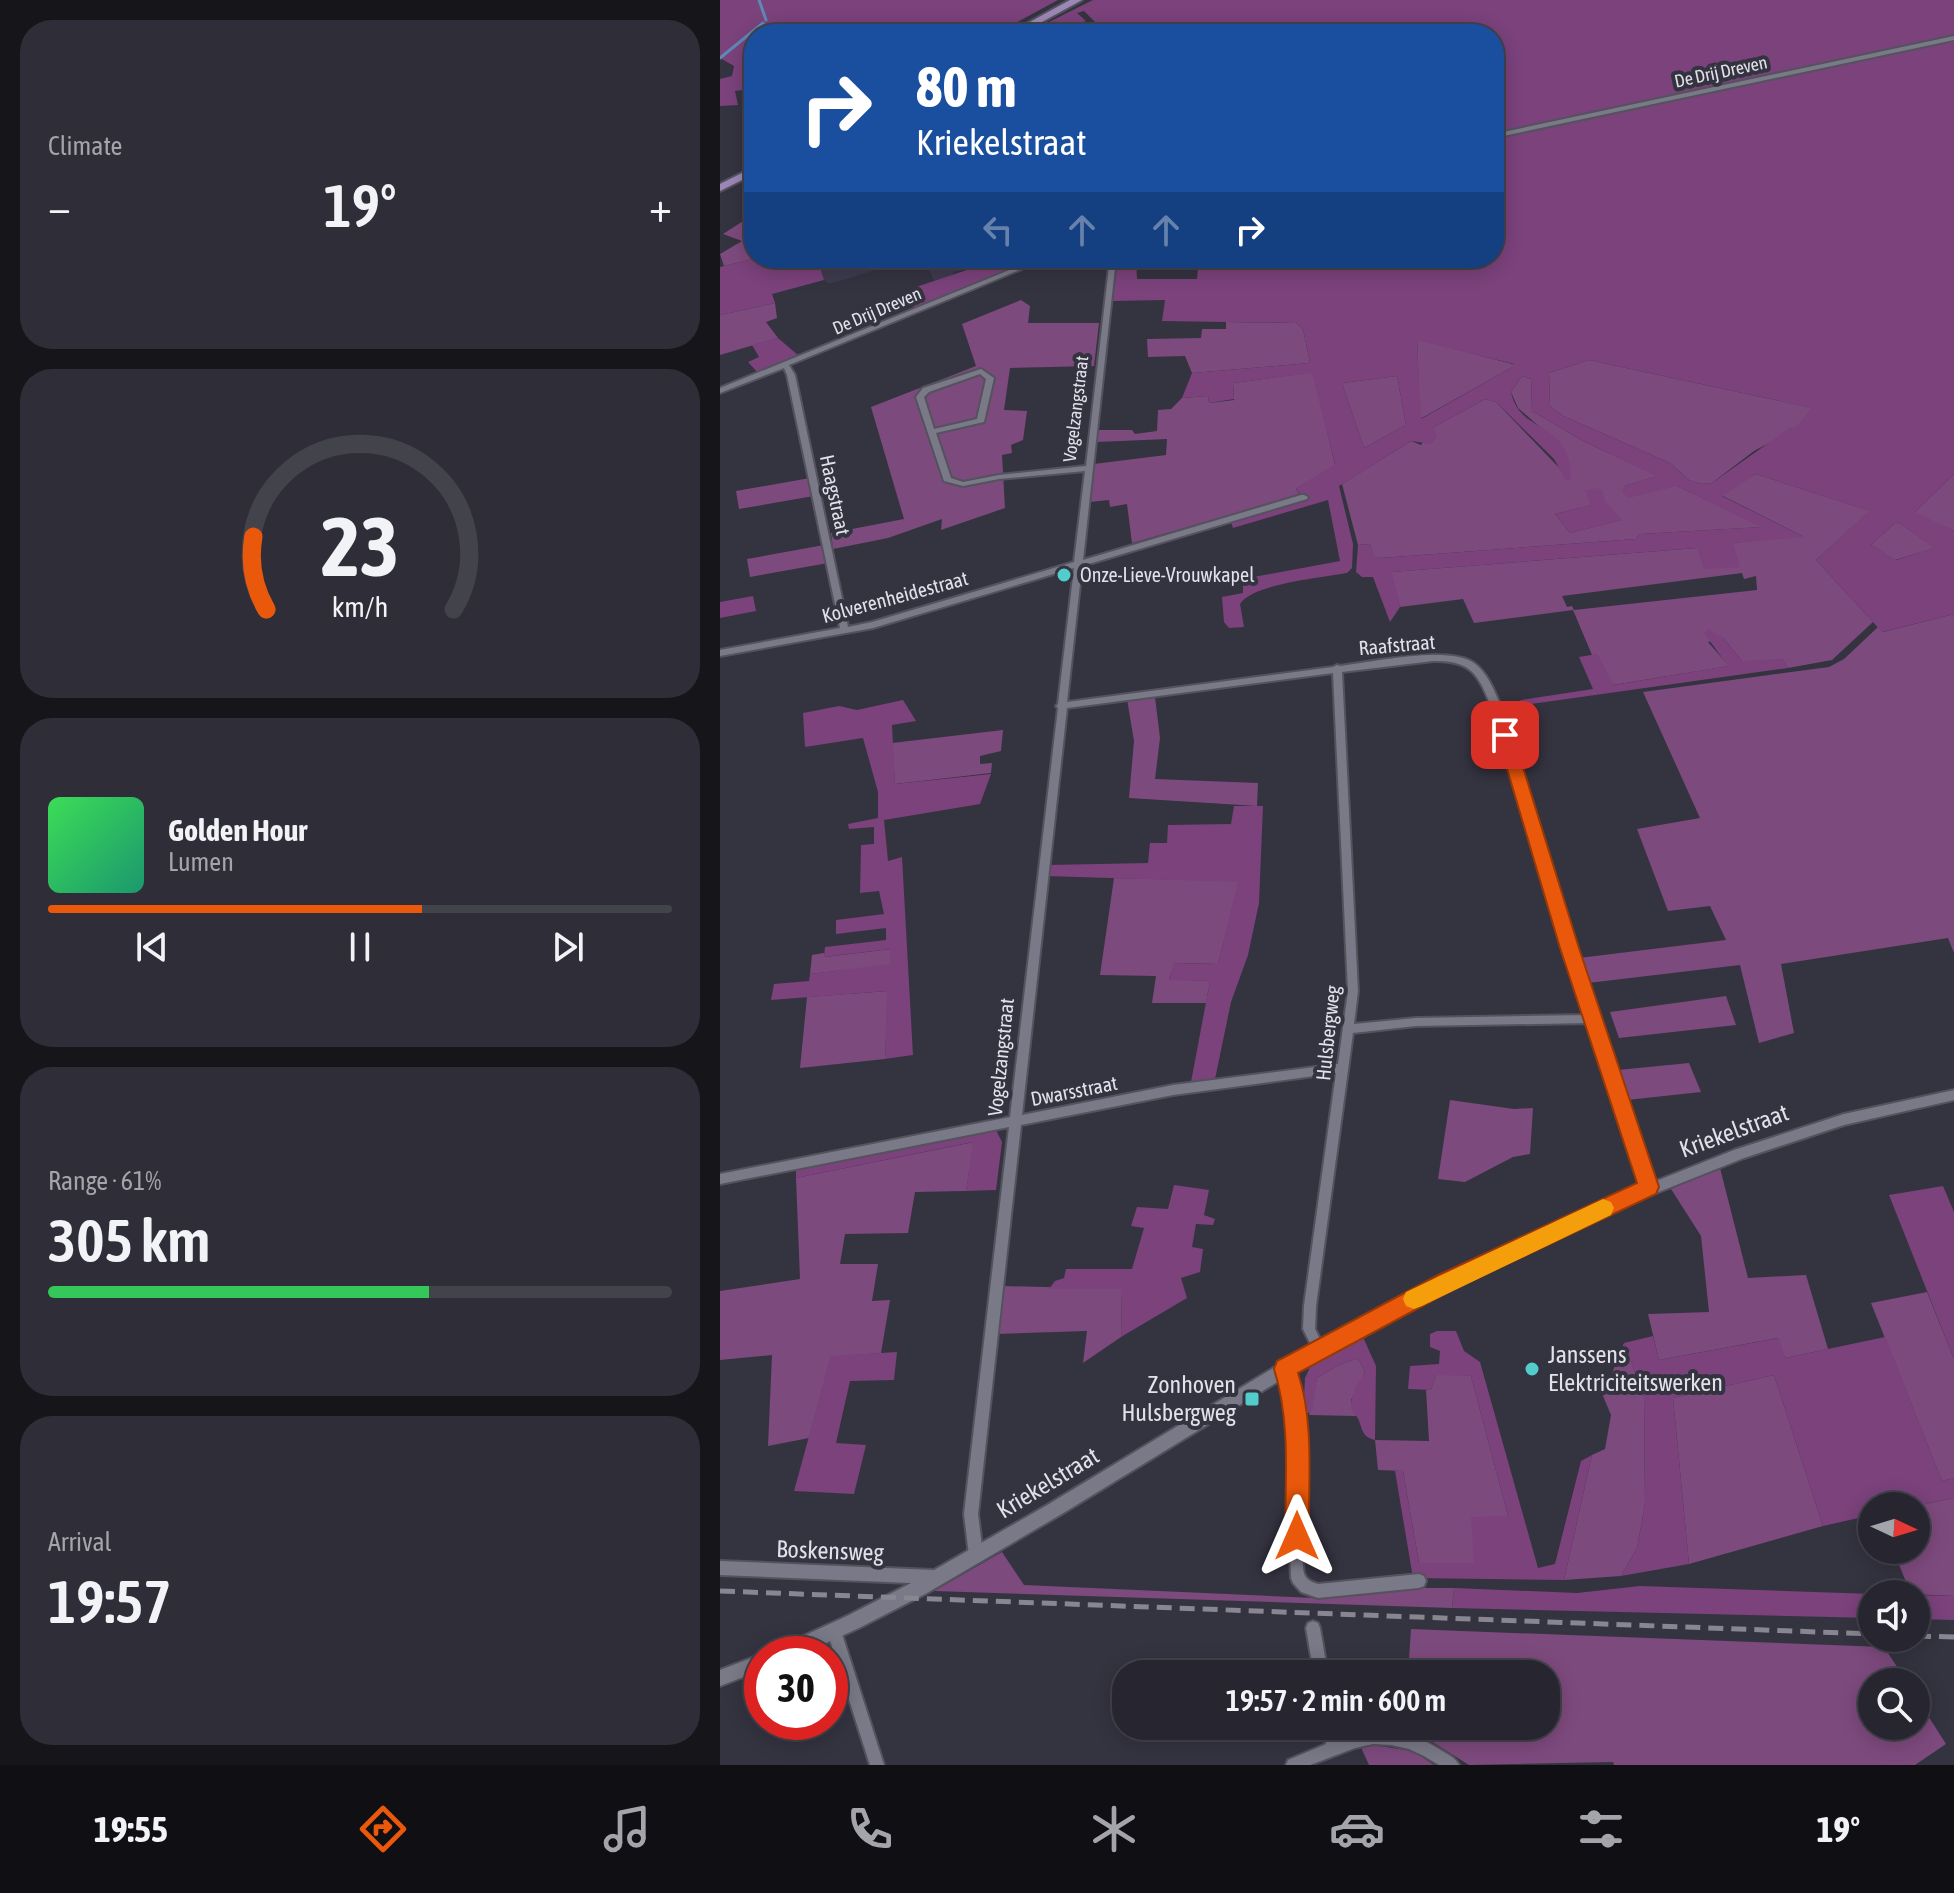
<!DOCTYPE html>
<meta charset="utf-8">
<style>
body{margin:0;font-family:"Asap Condensed",sans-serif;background:#2f2e38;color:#f1f3f6;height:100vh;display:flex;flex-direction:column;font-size:30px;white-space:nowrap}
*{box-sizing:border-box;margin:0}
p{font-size:26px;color:#a4a5ab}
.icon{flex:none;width:44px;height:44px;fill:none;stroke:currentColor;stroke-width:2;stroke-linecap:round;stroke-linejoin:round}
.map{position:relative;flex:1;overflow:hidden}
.details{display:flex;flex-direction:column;gap:20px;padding:20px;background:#15151a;width:720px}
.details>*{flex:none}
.top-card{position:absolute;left:24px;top:24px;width:760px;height:244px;border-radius:32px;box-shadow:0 4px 20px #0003,0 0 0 2px #43434c;background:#1a4fa0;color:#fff;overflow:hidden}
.needle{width:52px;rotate:94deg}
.controls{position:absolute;left:1138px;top:1492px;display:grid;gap:16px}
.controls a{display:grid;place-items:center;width:72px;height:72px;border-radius:50%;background:#272630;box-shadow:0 4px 20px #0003,0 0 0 2px #43434c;font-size:40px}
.speed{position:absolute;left:24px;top:1636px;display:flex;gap:16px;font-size:40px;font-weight:700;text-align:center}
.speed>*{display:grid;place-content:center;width:104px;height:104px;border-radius:50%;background:#272630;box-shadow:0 4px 20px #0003,0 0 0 2px #43434c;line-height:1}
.speed .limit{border:12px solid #d22;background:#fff;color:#111}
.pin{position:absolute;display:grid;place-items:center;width:68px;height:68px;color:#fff;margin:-34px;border-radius:16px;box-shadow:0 4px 12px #0006}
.me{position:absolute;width:88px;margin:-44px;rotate:0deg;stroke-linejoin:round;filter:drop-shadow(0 0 6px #0008)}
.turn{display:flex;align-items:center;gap:28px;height:168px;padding:0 40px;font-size:36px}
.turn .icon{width:104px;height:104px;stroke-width:2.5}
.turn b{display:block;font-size:56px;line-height:68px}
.lanes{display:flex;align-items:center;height:76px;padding:0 40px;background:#0003;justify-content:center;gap:40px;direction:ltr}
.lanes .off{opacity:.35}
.big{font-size:60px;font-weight:600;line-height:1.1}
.details .card{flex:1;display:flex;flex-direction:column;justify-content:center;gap:12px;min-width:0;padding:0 28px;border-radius:32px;background:#2f2e38}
.details .dial{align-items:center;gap:0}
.dial svg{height:208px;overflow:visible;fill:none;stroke:#43434c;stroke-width:7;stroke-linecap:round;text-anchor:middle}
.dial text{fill:#f1f3f6;stroke:none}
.song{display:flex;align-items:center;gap:24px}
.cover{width:96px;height:96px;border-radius:12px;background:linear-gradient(135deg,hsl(130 70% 55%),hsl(160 70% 35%))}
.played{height:8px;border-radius:4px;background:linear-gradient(90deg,#ea580c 60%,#43434c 60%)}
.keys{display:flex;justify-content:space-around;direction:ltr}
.heat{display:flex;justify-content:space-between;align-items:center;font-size:44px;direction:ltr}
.charge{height:12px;border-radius:6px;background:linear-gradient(90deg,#34c759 61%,#43434c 0)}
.trip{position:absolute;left:392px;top:1660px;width:448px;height:80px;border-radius:32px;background:#272630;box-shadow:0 4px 20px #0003,0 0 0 2px #43434c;font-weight:600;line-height:80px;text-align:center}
.tabs{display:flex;height:128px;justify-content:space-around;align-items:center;background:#100f13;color:#a4a5ab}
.tabs .icon{width:56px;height:56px}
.tabs .selected{color:#ea580c}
.tabs b{font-size:36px;color:#f1f3f6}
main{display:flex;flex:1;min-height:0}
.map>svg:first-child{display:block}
.built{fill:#3d3b4e}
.green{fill:#7d4a7d;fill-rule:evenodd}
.forest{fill:#7b427c;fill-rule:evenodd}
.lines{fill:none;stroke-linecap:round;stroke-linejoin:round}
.stream{stroke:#5f88b5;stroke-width:3}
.minor-casing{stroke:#53525d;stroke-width:4}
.tertiary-casing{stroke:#53525d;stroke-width:4}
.primary-casing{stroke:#53525d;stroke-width:4}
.minor{fill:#7a7987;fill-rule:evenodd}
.tertiary{fill:#7a7987;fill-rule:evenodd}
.primary{fill:#9d87b6;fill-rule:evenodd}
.rail{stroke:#878691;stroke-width:5;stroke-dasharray:15 8;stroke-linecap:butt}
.route{fill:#ea580c;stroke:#983908;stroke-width:2}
.slow{fill:#f59e0b}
.poi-dot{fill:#52cdcc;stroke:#343340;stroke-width:3}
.labels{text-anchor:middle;stroke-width:8;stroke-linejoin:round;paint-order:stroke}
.far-street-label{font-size:18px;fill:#e2e1ea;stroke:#343340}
.street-label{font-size:20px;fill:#e2e1ea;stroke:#343340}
.poi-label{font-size:20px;fill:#e2e1ea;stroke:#343340;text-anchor:start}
.near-street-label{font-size:24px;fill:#e2e1ea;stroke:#343340}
.near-poi-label{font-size:24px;fill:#e2e1ea;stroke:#343340;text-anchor:start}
</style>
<main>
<section class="details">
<div class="card"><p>Climate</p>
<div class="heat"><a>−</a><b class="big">19°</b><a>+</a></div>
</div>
<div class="card dial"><svg viewBox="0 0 100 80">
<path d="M14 69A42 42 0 1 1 86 69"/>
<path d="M14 69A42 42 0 0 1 9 41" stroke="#ea580c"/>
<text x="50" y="56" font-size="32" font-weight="700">23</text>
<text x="50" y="72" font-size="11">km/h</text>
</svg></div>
<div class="card">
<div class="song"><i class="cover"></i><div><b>Golden Hour</b><p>Lumen</p></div></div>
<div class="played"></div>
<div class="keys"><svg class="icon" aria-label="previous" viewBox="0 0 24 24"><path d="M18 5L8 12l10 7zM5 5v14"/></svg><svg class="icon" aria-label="pause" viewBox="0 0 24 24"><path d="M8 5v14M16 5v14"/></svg><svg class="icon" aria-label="next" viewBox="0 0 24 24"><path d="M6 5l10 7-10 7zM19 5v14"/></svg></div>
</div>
<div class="card"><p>Range · 61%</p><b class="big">305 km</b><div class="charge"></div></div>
<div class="card"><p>Arrival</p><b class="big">19:57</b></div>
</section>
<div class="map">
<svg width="1234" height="1765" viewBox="0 0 1234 1765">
<rect width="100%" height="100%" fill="#343340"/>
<g class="built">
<path d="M97 258H196L109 284 104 280Z"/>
<path d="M203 258H254L260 266 234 272 229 278 215 282Z"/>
</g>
<g class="green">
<path d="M34 214V258H37L4 266 0 254 22 241 3 234Z"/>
<path d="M301 300 310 306 308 323H379L374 366 290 368 284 410 307 411 303 440 291 445 292 453 282 455 285 508 221 530 222 519 168 538 113 549 111 533 184 519 151 407 256 366 242 324Z"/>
<path d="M55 303 57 318 46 322 58 338 0 355V315Z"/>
<path d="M506 322 576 323 583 329 590 363 472 373 465 356 428 357 427 339 481 338 482 329H506Z"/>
<path d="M697 339 796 365 700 419Z"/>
<path d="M869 360 1093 408 1075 429 1034 451 992 483 981 484 969 480 950 463 843 416 830 406 829 373Z"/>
<path d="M593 372 615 465 576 489 580 495 412 543 407 504 390 507 389 500 370 502 374 464 446 455 447 439 377 442V430H412L415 434 437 431 438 410 451 409 462 398 488 396 489 403 514 400 513 383Z"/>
<path d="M677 376 686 425 644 448 622 383Z"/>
<path d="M802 376 811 379 812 411 863 441 938 476 905 486H957L1043 527 920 534 916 539 661 558 654 557 650 544 638 545 622 484 691 441 701 445 714 427 765 399 776 402 850 479 821 428 798 408 791 392ZM872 505 901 520 850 533 835 514Z"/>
<path d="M1036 474 1150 511 1096 560 1153 622 1112 660 1068 668 1062 659 1027 663 1022 661 1003 638 988 642 1009 666 893 685 877 655H872L853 610 754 623 743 599 680 607 671 572 977 548 1019 567 1012 543 1082 536 1001 495ZM1022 573 1024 579 1036 576 1037 590 854 610 852 606 847 607 842 596Z"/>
<path d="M1234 474V531L1194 513Z"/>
<path d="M90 478 94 496 19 509 16 491Z"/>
<path d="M1176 522 1181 524 1215 548 1175 560 1151 545Z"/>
<path d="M104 545 108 563 30 577 27 559Z"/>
<path d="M1234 614V953L1228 938 1061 964 1074 1033 1039 1043 1020 965 868 983 859 958 1006 940 990 906 948 911 917 829 980 818 923 692 1109 667 1124 659 1158 627 1163 632Z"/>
<path d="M435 697 440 738 435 779 538 783 537 806 409 798 414 741 407 699Z"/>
<path d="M283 730 281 751 260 756V764L272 763 271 773 175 784 172 743Z"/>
<path d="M394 878 519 881 498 964 455 963 449 979 490 981 486 1003H432L436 976 380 975Z"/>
<path d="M171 949 170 965 90 974 92 955 104 953 105 957Z"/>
<path d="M168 991 165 1059 80 1068 87 997Z"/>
<path d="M1006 996 1016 1025 899 1038 890 1012Z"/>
<path d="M969 1063 981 1092 907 1100 898 1070Z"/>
<path d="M730 1100 794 1109 813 1108 810 1154 793 1157 745 1182 718 1179Z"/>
<path d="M254 1142 246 1191 195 1192 188 1233 125 1234 120 1264H158L152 1301 170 1300 161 1353 111 1357 89 1438 48 1446 52 1355 0 1360V1291L80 1279 76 1178Z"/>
<path d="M1000 1168 1028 1278 1086 1275 1108 1349 1065 1358 1058 1338 939 1360 928 1314 989 1312 981 1236 951 1189Z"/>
<path d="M282 1286 402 1289 401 1337 363 1363 367 1331 276 1334Z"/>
<path d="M1207 1292 1234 1359V1478L1222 1481 1151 1303Z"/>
<path d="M904 1343 924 1397 925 1504 917 1548 901 1576 844 1580 872 1455 885 1449 891 1415 883 1396Z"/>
<path d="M638 1358 645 1372 631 1400 636 1416 589 1415 597 1378 619 1365Z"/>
<path d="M724 1374 751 1376 788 1516 754 1563H699L683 1471 658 1470 655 1440 709 1441 706 1390H711L716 1375Z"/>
<path d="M1054 1375 1103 1526 969 1564 953 1398Z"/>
<path d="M1234 1498V1596L1191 1594 1173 1550H1196V1506Z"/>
<path d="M282 1552 304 1585 594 1598 685 1588H734L732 1608 214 1591Z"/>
<path d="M691 1629 1164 1647 1187 1682H1152V1726H1196V1697L1226 1744 1195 1765H894L893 1762 749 1765 698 1733 706 1726H826V1674H742L737 1668 729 1674H688Z"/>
<path d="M639 1743 693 1751 714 1765H649Z"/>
</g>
<g class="forest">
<path d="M0 0H338L275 34H34V89L15 91 18 105 0 106V79L12 76 14 66 0 58Z"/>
<path d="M373 0H1234V474L1195 512 1234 531V614L1162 632 1096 560 1149 511 1036 474 1002 496 1084 537 1013 543 1020 567 984 569 977 548 672 572 680 607 670 622 653 577H642L636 572 638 545 650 544 654 556 661 558 916 539 920 534 1041 527 957 486 908 498 902 491 905 486 937 476 863 441 812 411 811 379 802 376 791 392C800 436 851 418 851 479L846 480 834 459 776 402 765 399 714 427 717 437 711 444 691 441 619 486 633 544 632 568 627 573C600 578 532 584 520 604L524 627 509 628 504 622 502 597 523 593V579L620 561 608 500 513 528 511 522 584 499 576 489 615 464 592 373 513 383 514 399 489 403 488 396 462 398 472 373 590 363 583 329 576 323 442 321 445 300 393 301 398 258 416 259 417 279H477L479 258H774V34H387L364 11 357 13 366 21 328 34H305ZM697 340 794 364V366L701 419ZM869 360 1092 408 1075 428 1071 427 992 483 981 484 969 480 950 463 843 416 830 406 829 373ZM677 376 686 425 644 448 622 383ZM1176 522 1181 524 1214 548 1176 560 1151 545Z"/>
<path d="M37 258H97L104 280 52 294 55 303 0 315V267Z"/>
<path d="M254 258H317L194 308 186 302 204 296 196 287 259 266Z"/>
<path d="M58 338 79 356 38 373 28 362 39 357 32 345Z"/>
<path d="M876 488 883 491 885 501 902 520 850 533 835 514 871 505 865 491Z"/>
<path d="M33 596 36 611 0 618V602Z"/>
<path d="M988 629 1003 638 1022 661 1062 659 1068 668 790 707 801 700 873 689 859 657 877 654 894 685 1008 666 984 633Z"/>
<path d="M183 700 196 721 172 725 175 784 271 774 260 804 164 820 168 861 182 857 193 1055 165 1059 167 991 51 1000 54 984 89 981 90 974 170 964V949L104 957 105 947 166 940V928L116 934V920L164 914 159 891 140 893 141 845 154 844V827L129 829 128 824 158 818V792L143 738 85 747 83 713 119 706 137 710Z"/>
<path d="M514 806H543L539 903 528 955 511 1002 495 1079 471 1082 490 981 449 980 454 963 498 964 518 882 326 876 328 865 428 863 430 843H447L448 825 511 824Z"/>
<path d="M268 1130H276L282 1142 276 1190 246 1191 253 1142 76 1178V1167Z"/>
<path d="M454 1185 489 1190 484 1215 495 1219 493 1225 476 1224 472 1247 483 1249 480 1272 461 1278 467 1298 401 1337 402 1289H329L335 1281 344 1278 346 1269H412L424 1228 411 1226 417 1207 448 1209Z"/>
<path d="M1223 1186 1234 1212V1359L1169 1195Z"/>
<path d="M717 1331H736L744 1351 760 1362 818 1568 835 1564 861 1461 872 1455 844 1580 693 1578 675 1471H683L699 1563H754L751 1517 788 1516 751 1376 716 1375 711 1390 688 1389 690 1366 719 1364 720 1351 710 1347V1334Z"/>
<path d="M933 1336 939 1360 1059 1338 1065 1358 1165 1337 1222 1481 1234 1478V1498L1196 1506H1152V1515L1103 1526 1054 1375 953 1398 969 1564 901 1576 917 1548 925 1504 924 1397 904 1343Z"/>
<path d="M643 1337 656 1366 655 1440C643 1437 643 1432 639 1421 638 1417 634 1414 632 1410 628 1398 639 1382 645 1372L638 1358 619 1365 597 1378 592 1411 583 1416 585 1378 590 1367Z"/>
<path d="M177 1352 174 1380 130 1381 116 1443 146 1445 134 1494 74 1491 111 1356Z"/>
<path d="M920 1586 1153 1594 1152 1618 732 1608 734 1588 857 1593Z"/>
<path d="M1196 1595 1234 1596V1620L1196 1619Z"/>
</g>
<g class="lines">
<g class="stream">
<path d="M39 0 46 20"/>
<path d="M0 58 43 23"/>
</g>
<defs>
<g id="minor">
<path d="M1234 36V40L774 138V134Z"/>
<path d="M319 258H328L69 365 75 375 128 627 152 622 354 562 365 471 279 479 243 486 224 481 196 397 203 388 261 369 274 378 264 422 216 433 231 478 243 482 279 475 366 466 390 258H396L363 560 581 495H584L588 497 587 499 362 566 347 702 613 667 617 665 620 666C651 662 730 645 754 663 769 674 776 695 783 711L854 948 935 1187 933 1190 929 1192 925 1190 923 1187 869 1023 696 1026 633 1033 596 1306 595 1329 605 1349 603 1353 599 1355 595 1353 583 1329 584 1306 616 1073 453 1095 301 1125 258 1514 263 1555 261 1560 256 1562 251 1560 249 1555 244 1514 289 1127 0 1184V1174L290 1117 338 708 336 706 338 704 354 568 153 628 0 656V650L120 628 67 375 64 368 0 393V388ZM260 374 266 379 257 419 214 429 204 397 209 392ZM713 661C754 660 759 677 773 711L844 948 866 1015 696 1018 634 1024 638 991 622 672ZM613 673 628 991 618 1064 453 1085 302 1115 347 708Z"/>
<path d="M565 1363 569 1365C588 1413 584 1467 583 1518 583 1532 581 1561 584 1573 586 1580 592 1582 598 1584L699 1574 704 1576 706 1581 704 1586 699 1588 598 1598 581 1592 573 1583 571 1578 570 1552 571 1446 566 1394 559 1369 561 1365Z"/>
<path d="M0 1561 214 1570 219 1572 221 1577 219 1582 214 1584 0 1575Z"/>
<path d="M593 1621 598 1623 600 1628 608 1674H594L586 1628 588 1623Z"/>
<path d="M114 1624 119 1626 121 1631 164 1765H150L107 1631 109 1626Z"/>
<path d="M603 1726H617L619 1739C656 1727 686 1728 719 1749 727 1754 735 1757 739 1765H719L704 1756 689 1749 671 1745 653 1744 635 1748 590 1765H566L568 1760 606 1744Z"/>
</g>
<g id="tertiary">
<path d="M1234 1090V1100L1124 1125 1024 1158 921 1199 819 1245 710 1298 603 1354 340 1515 207 1593 139 1628 82 1654H55L57 1648 127 1616 195 1581 329 1504 593 1344 754 1262 911 1191 1014 1150 1124 1114Z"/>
<path d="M42 1654V1670L0 1686V1670Z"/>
</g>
<g id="primary">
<path d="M350 0H362L300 34H288Z"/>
<path d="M34 167V174L0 191V184Z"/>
</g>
</defs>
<use href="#minor" class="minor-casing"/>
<use href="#tertiary" class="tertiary-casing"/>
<use href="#primary" class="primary-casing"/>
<use href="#minor" class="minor"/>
<use href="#tertiary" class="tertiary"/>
<use href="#primary" class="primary"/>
<g class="rail">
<path d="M0 1591 1152 1634"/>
<path d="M1196 1636 1234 1637"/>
</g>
</g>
<path class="route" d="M785 729 793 735 859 948 939 1187 936 1194 734 1289 578 1373C595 1424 588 1483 589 1536L585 1544 577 1547 568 1544 565 1536C565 1481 571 1422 554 1369L557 1361 718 1275 917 1183 840 948 777 735Z"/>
<path class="slow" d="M883 1199 891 1202 894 1208 891 1215 702 1306 694 1309 686 1306 683 1299 686 1292Z"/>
<g class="poi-dot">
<circle cx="344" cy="575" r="8"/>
<circle cx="812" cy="1369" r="8"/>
<rect x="524" y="1391" width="16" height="16" rx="4"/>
</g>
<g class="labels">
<g class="far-street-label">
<text transform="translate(1001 72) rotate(-12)" y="6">De Drij Dreven</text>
<text transform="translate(157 311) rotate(-23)" y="6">De Drij Dreven</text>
<text transform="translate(356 409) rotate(-83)" y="6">Vogelzangstraat</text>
</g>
<g class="street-label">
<text transform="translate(115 495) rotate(78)" y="7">Haagstraat</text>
<text transform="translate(175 597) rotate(-15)" y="7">Kolverenheidestraat</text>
<text transform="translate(677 645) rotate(-5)" y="7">Raafstraat</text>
<text transform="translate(608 1033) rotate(-84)" y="7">Hulsbergweg</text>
<text transform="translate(281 1057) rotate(-84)" y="7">Vogelzangstraat</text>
<text transform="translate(354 1091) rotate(-11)" y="7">Dwarsstraat</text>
</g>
<g class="poi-label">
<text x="360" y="582">Onze-Lieve-Vrouwkapel</text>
</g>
<g class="near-street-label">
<text transform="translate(1014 1131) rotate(-20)" y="8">Kriekelstraat</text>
<text transform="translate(328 1483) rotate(-31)" y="8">Kriekelstraat</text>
<text transform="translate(110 1551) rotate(2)" y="8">Boskensweg</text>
</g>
<g class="near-poi-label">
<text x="828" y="1363">Janssens<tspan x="828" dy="28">Elektriciteitswerken</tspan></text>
<text x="516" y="1393" text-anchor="end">Zonhoven<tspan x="516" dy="28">Hulsbergweg</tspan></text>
</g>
</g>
</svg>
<div class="controls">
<a><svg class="needle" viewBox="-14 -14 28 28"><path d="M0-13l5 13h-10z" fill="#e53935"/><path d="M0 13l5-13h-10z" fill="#a4a5ab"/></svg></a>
<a><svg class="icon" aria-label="sound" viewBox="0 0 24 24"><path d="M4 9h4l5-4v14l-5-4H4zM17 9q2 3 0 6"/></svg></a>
<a><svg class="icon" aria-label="search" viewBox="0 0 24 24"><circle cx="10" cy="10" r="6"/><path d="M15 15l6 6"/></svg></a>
</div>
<div class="speed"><div class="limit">30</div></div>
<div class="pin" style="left:785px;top:735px;background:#d93025"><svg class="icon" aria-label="arrive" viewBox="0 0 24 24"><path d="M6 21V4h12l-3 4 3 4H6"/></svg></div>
<svg class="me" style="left:577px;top:1536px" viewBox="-20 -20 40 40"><path d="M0-17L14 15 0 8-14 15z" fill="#ea580c" stroke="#fff" stroke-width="4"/></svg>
<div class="trip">19:57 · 2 min · 600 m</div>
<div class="top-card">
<div class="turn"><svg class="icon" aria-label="right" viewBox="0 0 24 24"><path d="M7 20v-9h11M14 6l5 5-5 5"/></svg><div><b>80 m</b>Kriekelstraat</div></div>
<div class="lanes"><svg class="icon off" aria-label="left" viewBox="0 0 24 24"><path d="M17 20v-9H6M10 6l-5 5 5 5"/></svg><svg class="icon off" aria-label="ahead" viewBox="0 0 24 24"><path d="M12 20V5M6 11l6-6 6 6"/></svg><svg class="icon off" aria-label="ahead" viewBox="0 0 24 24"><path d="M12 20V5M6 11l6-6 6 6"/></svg><svg class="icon" aria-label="right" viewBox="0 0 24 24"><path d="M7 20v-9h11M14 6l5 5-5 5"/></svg></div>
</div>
</div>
</main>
<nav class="tabs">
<b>19:55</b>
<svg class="icon selected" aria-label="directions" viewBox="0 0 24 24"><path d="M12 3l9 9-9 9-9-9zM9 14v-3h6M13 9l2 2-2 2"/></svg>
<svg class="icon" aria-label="music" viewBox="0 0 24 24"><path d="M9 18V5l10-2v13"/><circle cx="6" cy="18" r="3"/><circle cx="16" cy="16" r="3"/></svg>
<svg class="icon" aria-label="phone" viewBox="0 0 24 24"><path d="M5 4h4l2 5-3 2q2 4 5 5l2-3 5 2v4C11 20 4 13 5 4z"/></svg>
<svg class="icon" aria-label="climate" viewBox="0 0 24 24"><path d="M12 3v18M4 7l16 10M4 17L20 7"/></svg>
<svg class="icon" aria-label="car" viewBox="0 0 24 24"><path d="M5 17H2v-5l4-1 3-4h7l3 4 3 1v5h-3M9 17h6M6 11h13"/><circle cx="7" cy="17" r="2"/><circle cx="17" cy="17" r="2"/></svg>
<svg class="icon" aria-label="filters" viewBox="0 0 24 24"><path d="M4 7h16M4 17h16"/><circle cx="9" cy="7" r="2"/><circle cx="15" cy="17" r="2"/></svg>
<b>19°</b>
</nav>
